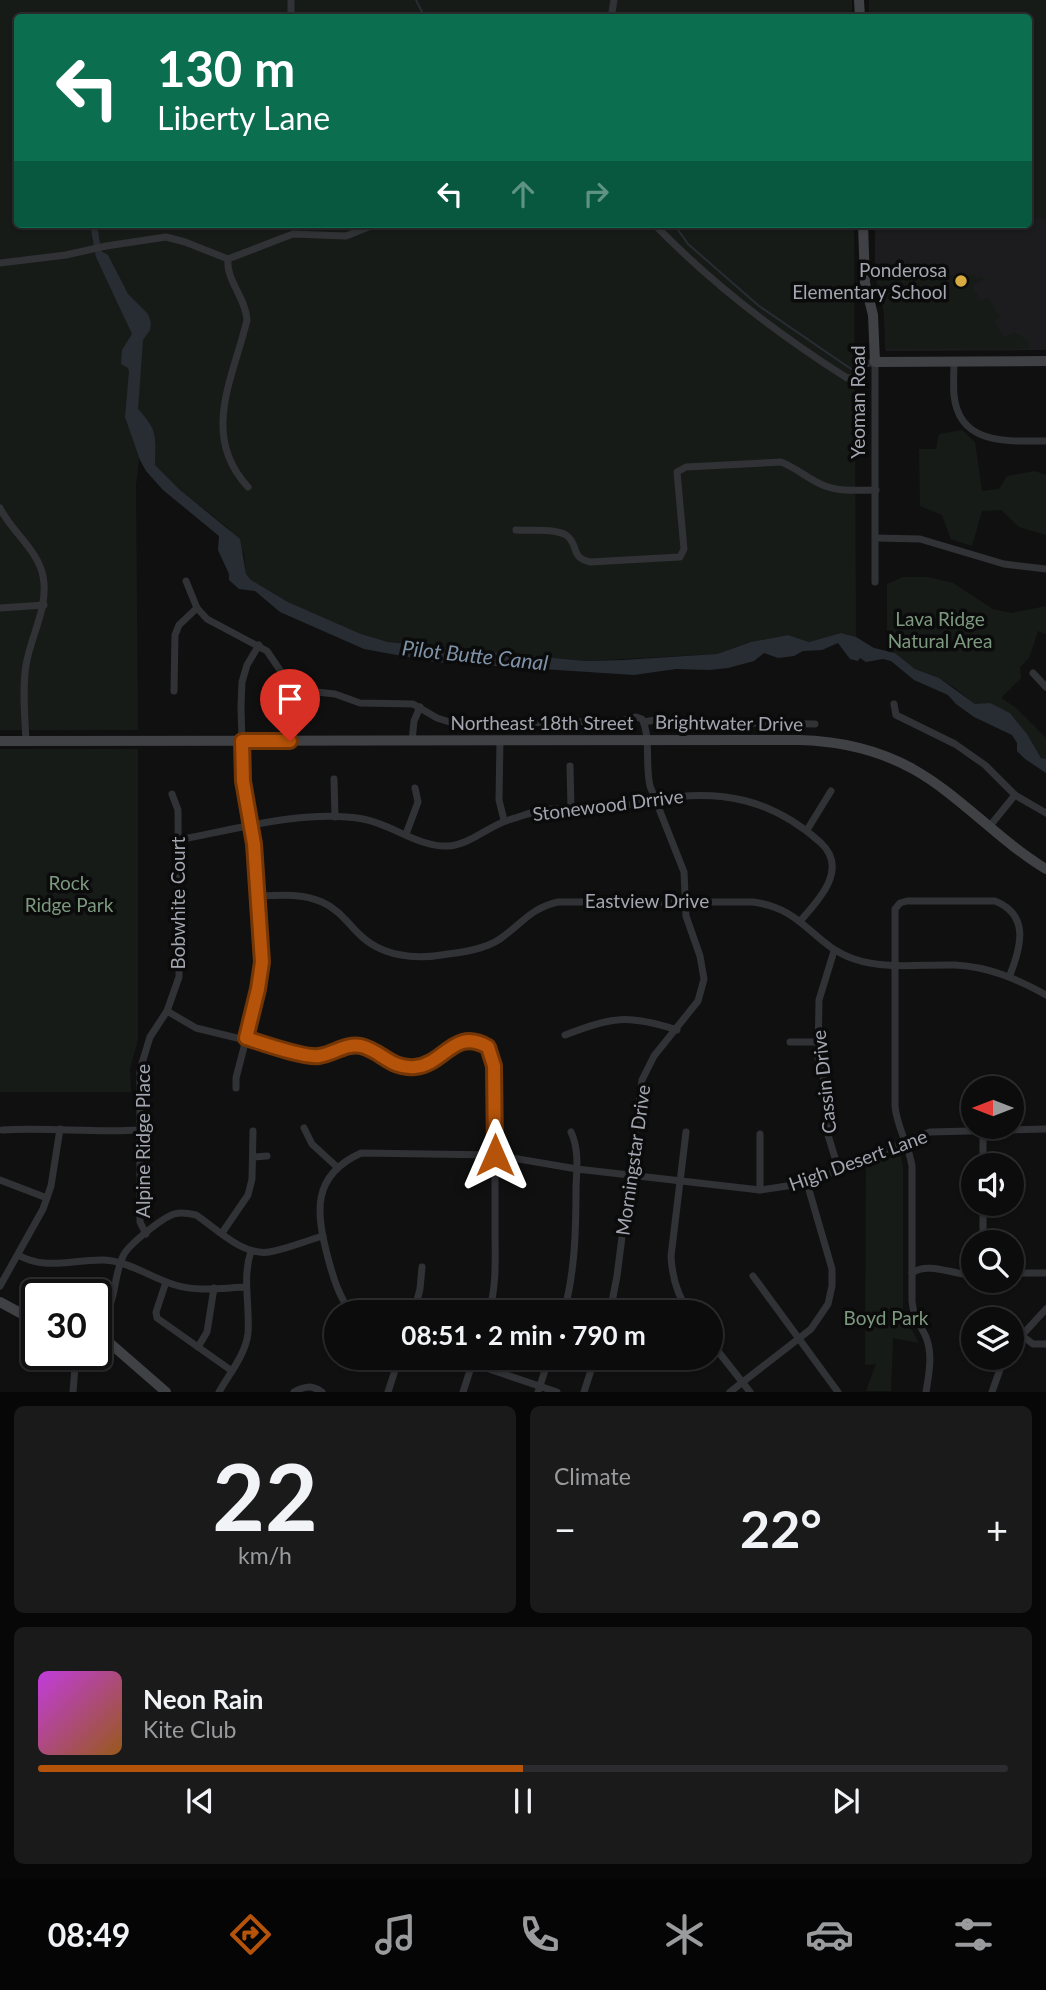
<!DOCTYPE html>
<meta charset="utf-8">
<style>
body{margin:0;font-family:Lato,sans-serif;background:#1a1a1b;color:#f1f3f6;height:100vh;display:flex;flex-direction:column;font-size:26px;white-space:nowrap}
*{box-sizing:border-box;margin:0}
p{font-size:23px;color:#9a9b9d}
.icon{flex:none;width:38px;height:38px;fill:none;stroke:currentColor;stroke-width:2;stroke-linecap:round;stroke-linejoin:round}
.map{position:relative;height:1392px;overflow:hidden}
.panel{display:flex;flex-direction:column;gap:14px;padding:14px;background:#070707;flex:1}
.panel>*{flex:none}
.hud{position:absolute;left:14px;top:14px;width:1018px;height:214px;border-radius:7px;box-shadow:0 2px 5px #0004,0 0 0 2px #2c2c2e;background:#0b6e4f;color:#fff;overflow:hidden}
.needle{width:46px;rotate:270deg}
.fabs{position:absolute;left:961px;top:1076px;display:grid;gap:14px}
.fabs a{display:grid;place-items:center;width:63px;height:63px;border-radius:50%;background:#0c0c0d;box-shadow:0 2px 5px #0004,0 0 0 2px #2c2c2e;font-size:35px}
.speed{position:absolute;left:21px;top:1279px;display:flex;gap:14px;font-size:35px;font-weight:700;text-align:center}
.speed>*{display:grid;place-content:center;width:91px;height:91px;border-radius:50%;background:#0c0c0d;box-shadow:0 2px 5px #0004,0 0 0 2px #2c2c2e;line-height:1}
.speed .limit{border:4px solid #111;border-radius:10px;background:#fff;color:#111}
.pin{position:absolute;display:grid;place-items:center;width:60px;height:60px;color:#fff;margin:-72px -30px;border-radius:50% 50% 50% 0;rotate:-45deg;box-shadow:0 0 7px #0007}
.pin .icon{rotate:45deg}
.me{position:absolute;width:77px;margin:-38px;rotate:0deg;stroke-linejoin:round;filter:drop-shadow(0 0 5px #0008)}
.turn{display:flex;align-items:center;gap:24px;height:147px;padding:0 28px;font-size:32px}
.turn .icon{width:91px;height:91px;stroke-width:2.5}
.turn b{display:block;font-size:49px;line-height:60px}
.lanes{display:flex;align-items:center;height:66px;padding:0 28px;background:#0003;justify-content:center;gap:35px;direction:ltr}
.lanes .off{opacity:.35}
.big{font-size:52px;font-weight:700;line-height:1.1}
.panel .widget{flex:1;display:flex;flex-direction:column;justify-content:center;gap:10px;min-width:0;padding:0 24px;border-radius:10px;background:#1a1a1b}
.panel .dial{align-items:center;gap:0}
.dial b{font-size:91px;line-height:1}
.song{display:flex;align-items:center;gap:21px}
.cover{width:84px;height:84px;border-radius:10px;background:linear-gradient(135deg,hsl(290 70% 55%),hsl(30 70% 35%))}
.played{height:7px;border-radius:4px;background:linear-gradient(90deg,#b45309 50%,#2c2c2e 50%)}
.keys{display:flex;justify-content:space-around;direction:ltr}
.heat{display:flex;justify-content:space-between;align-items:center;font-size:38px;direction:ltr}
.panel .tiles{flex:1;display:grid;gap:14px;grid-template-columns:1fr 1fr}
.widget:last-child{grid-column:span 2}
.trip{position:absolute;left:324px;top:1300px;width:399px;height:70px;border-radius:35px;background:#0c0c0d;box-shadow:0 2px 5px #0004,0 0 0 2px #2c2c2e;font-weight:700;line-height:70px;text-align:center}
.tab-bar{display:flex;height:112px;justify-content:space-around;align-items:center;background:#050505;color:#9a9b9d}
.tab-bar .icon{width:49px;height:49px}
.tab-bar .current{color:#b45309}
.tab-bar b{font-size:32px;color:#f1f3f6}
.map>svg:first-child{display:block}
.built{fill:#1c1c1e}
.green{fill:#171b18}
.water{fill:#282d33}
.lines{fill:none;stroke-linecap:round;stroke-linejoin:round}
.stream{stroke:#282d33;stroke-width:2}
.street{stroke:#313235;stroke-width:7}
.secondary{stroke:#404145;stroke-width:10}
.route-casing{stroke:#753606;stroke-width:18}
.route{stroke:#b45309;stroke-width:12}
.poi-dot{fill:#d8ab40;stroke:#0b0b0c;stroke-width:2.5}
.labels{text-anchor:middle;stroke-width:7;stroke-linejoin:round;paint-order:stroke}
.poi-label{font-size:19px;fill:#a3a6b0;stroke:#0b0b0c;text-anchor:end}
.street-label{font-size:19px;fill:#a3a6b0;stroke:#0b0b0c}
.park-label{font-size:19px;fill:#7c997f;stroke:#0b0b0c}
.water-label{font-size:21px;font-style:italic;fill:#7d92a7;stroke:#0b0b0c}
</style>
<div class="map">
<svg width="1046" height="1392" viewBox="0 0 1046 1392">
<rect width="100%" height="100%" fill="#101011"/>
<path class="built" d="M1029 219H1046V350L886 351 884 312 875 275V224H1029Z"/>
<g class="green">
<path d="M0 0H852V18H18V224H854L856 637 841 633 809 642 788 635 751 642 717 654 585 661 388 642 361 634 288 602 251 580 246 574 244 553 228 528 179 489 155 465 144 416 136 485 138 730H0Z"/>
<path d="M869 0H1046V219H1029V18L869 17Z"/>
<path d="M875 275H974L977 278 982 276 984 279 972 286 981 301 988 298 1000 317 994 321 1004 337 1014 332 1029 342V349H885L884 312Z"/>
<path d="M962 430 975 442 982 491 999 489 1007 476 1035 471 1046 475V535L1019 527 1001 510 982 511 972 546 951 539 942 515 920 506 919 449H936L939 434Z"/>
<path d="M903 577H928L953 583 993 609 1011 613 1046 606V634L1038 631 1029 658 1020 667 1021 678 1001 698 1015 707 1046 738V759L1041 758 1027 734 1010 713 990 704H975L971 701 955 688 939 678 915 669 895 653 887 649V584Z"/>
<path d="M0 749H138V1039L130 1069 131 1092H0Z"/>
<path d="M900 1152 903 1167V1308L909 1325 919 1343 893 1338 891 1391H866L876 1364 865 1365 866 1165Z"/>
</g>
<path class="water" d="M90 224H97L101 251 108 255 128 294 148 314 151 323 150 330 143 340 138 409C159 432 155 436 155 465L179 489 240 539 246 574 251 580 288 602 361 634 388 642 585 661 623 660 717 654 751 642 788 635 809 642 841 633 856 637 874 648 895 653 915 669 939 678 975 704 990 703 1010 713 1027 734 1041 758 1046 759V773L1025 759 1017 751V743L1012 735 974 717 956 704 948 695 914 680 891 661 883 659 866 662 860 658 858 661 850 659 838 643 822 650 803 651 794 656 778 658 764 653 754 661 728 668 709 670 676 669 634 675 435 662 364 649 280 612 255 591 239 589 229 580V574L218 550 219 536 163 490 146 471 140 460 125 417 129 372 128 368 121 364 122 350 132 334 96 257Z"/>
<g class="lines">
<g class="stream">
<path d="M416 0 425 18"/>
<path d="M674 224 688 244 759 306 854 371"/>
</g>
<g class="street">
<path d="M291 0V18"/>
<path d="M611 18 614 0"/>
<path d="M654 224C712 284 776 333 847 378L857 377 864 364 875 362V582"/>
<path d="M228 259C226 281 246 298 247 320 233 379 200 435 248 487"/>
<path d="M0 263 66 255 106 246 166 237 185 242 228 259 293 234 346 236 376 224"/>
<path d="M954 362C954 372 953 384 954 395 959 446 1009 441 1046 441"/>
<path d="M0 508C11 531 38 550 43 576 49 607 31 635 26 665 22 690 25 717 26 741"/>
<path d="M516 530C530 531 554 528 566 535 580 545 569 557 590 562L680 557 684 549 677 472 686 467 781 462C797 468 809 480 825 486 841 492 859 490 876 490"/>
<path d="M876 538 920 539 1004 564 1046 569"/>
<path d="M186 581 197 608 207 619 267 651 286 679 294 685 308 691 335 694 360 703 413 704 437 718 456 724 621 721 636 717 642 719C651 737 645 765 650 786L684 872 686 916 700 956 704 979 698 1001 654 1056 642 1080 617 1276 610 1312"/>
<path d="M0 608 44 605"/>
<path d="M1033 673 1046 687"/>
<path d="M174 691 175 635 179 625 197 608"/>
<path d="M894 704 896 715 955 744 985 765 1015 795 1046 813"/>
<path d="M644 722 660 719 674 722 815 724"/>
<path d="M500 740 499 800 504 820"/>
<path d="M412 741 414 721 420 707"/>
<path d="M570 766 571 808"/>
<path d="M334 779 335 817"/>
<path d="M989 827 1015 795"/>
<path d="M807 830 831 791"/>
<path d="M406 834 418 802 415 788"/>
<path d="M179 840C236 829 306 809 363 819 392 824 419 848 449 846 472 844 490 824 512 819 522 816 532 812 542 810 563 807 585 810 606 809 624 807 641 801 658 799 722 789 772 799 821 843 849 869 818 901 801 920"/>
<path d="M258 896C279 895 302 893 322 902 338 909 346 921 358 933 381 957 416 960 448 954 466 952 490 948 504 936 524 921 532 908 558 902H753C805 909 810 943 854 959 886 970 922 964 955 965 990 967 1017 979 1046 995"/>
<path d="M834 951 819 1000 818 1058 827 1093 828 1135 839 1171"/>
<path d="M167 1011 196 1028 307 1055C326 1059 339 1044 358 1046 381 1049 390 1070 417 1067 440 1064 453 1033 479 1042 486 1044 491 1049 493 1057 499 1077 495 1105 495 1126 495 1160 495 1194 495 1228 495 1256 497 1285 489 1312"/>
<path d="M565 1035C613 1017 627 1014 677 1030"/>
<path d="M790 1042H818"/>
<path d="M236 1088V1078L259 989 263 962 254 844 243 781 241 706 242 682 247 665 259 645"/>
<path d="M304 1128 312 1144 337 1167"/>
<path d="M2 1130C48 1127 93 1133 139 1130"/>
<path d="M686 1132 671 1256C672 1277 677 1295 689 1312"/>
<path d="M760 1134V1190"/>
<path d="M253 1157 267 1156"/>
<path d="M983 1166V1131"/>
<path d="M0 1180 47 1198"/>
<path d="M222 1233 248 1195 252 1179 253 1131"/>
<path d="M146 1234 140 1222V1070L150 1037 167 1011 179 977 178 810 172 794"/>
<path d="M983 1242V1204"/>
<path d="M18 1255C46 1271 74 1259 104 1260 128 1261 152 1278 175 1285 198 1292 222 1288 246 1287"/>
<path d="M912 1273C927 1261 955 1275 973 1275"/>
<path d="M1012 1273H1046"/>
<path d="M753 1276 838 1392"/>
<path d="M166 1282 156 1312 157 1318 232 1371"/>
<path d="M0 1286 43 1209 51 1186 60 1129"/>
<path d="M351 1312C339 1297 333 1277 328 1258 316 1212 311 1176 361 1153L495 1155 577 1169 760 1190 807 1183 930 1132 1046 1129"/>
<path d="M414 1312 420 1289 422 1267"/>
<path d="M564 1312C575 1271 576 1230 576 1187 577 1168 579 1149 571 1132"/>
<path d="M96 1327C119 1302 111 1283 123 1256 128 1245 162 1218 174 1214 181 1212 188 1213 196 1215 216 1228 242 1256 269 1252 287 1249 305 1241 323 1236"/>
<path d="M1021 1335 1033 1344H1046"/>
<path d="M710 1341 750 1392"/>
<path d="M1012 1346 1046 1309"/>
<path d="M198 1347 207 1332 214 1288"/>
<path d="M456 1358 557 1392"/>
<path d="M73 1392 76 1354"/>
<path d="M219 1392C229 1374 246 1354 248 1333 250 1305 242 1278 251 1251"/>
<path d="M294 1392C304 1386 312 1385 322 1392"/>
<path d="M388 1392 399 1358"/>
<path d="M463 1392 474 1358"/>
<path d="M538 1392 549 1358"/>
<path d="M584 1392 595 1358"/>
<path d="M730 1392 811 1329 828 1304 832 1286V1269L807 1183"/>
<path d="M926 1392C929 1373 933 1355 926 1337 920 1324 913 1316 912 1301V1166C909 1145 897 1128 895 1106V909L900 903 907 901H995C1030 915 1021 947 1010 975"/>
<path d="M992 1392 1004 1358"/>
</g>
<g class="secondary">
<path d="M859 0 860 18"/>
<path d="M863 224 865 283 873 315 875 362 1046 361"/>
<path d="M0 741 799 740C839 741 877 749 913 769 961 796 998 840 1046 869"/>
<path d="M0 1302 24 1315 37 1317"/>
<path d="M96 1331 166 1392"/>
</g>
</g>
<g class="lines">
<defs>
<path id="route" d="M290 741H242L243 781 254 844 262 962 258 989 246 1038C262 1043 304 1058 319 1056 334 1054 345 1043 361 1046 382 1051 390 1069 415 1067 445 1064 454 1027 488 1047L494 1066 495 1155"/>
</defs>
<use href="#route" class="route-casing"/>
<use href="#route" class="route"/>
</g>
<circle class="poi-dot" cx="961" cy="281" r="7"/>
<g class="labels">
<g class="poi-label">
<text x="947" y="277">Ponderosa<tspan x="947" dy="22">Elementary School</tspan></text>
</g>
<g class="street-label">
<text transform="translate(858 402) rotate(-90)" y="7">Yeoman Road</text>
<text x="542" y="730">Northeast 18th Street</text>
<text transform="translate(729 723) rotate(1)" y="7">Brightwater Drive</text>
<text transform="translate(608 805) rotate(-7)" y="7">Stonewood Drrive</text>
<text x="647" y="908">Eastview Drive</text>
<text transform="translate(178 903) rotate(-90)" y="7">Bobwhite Court</text>
<text transform="translate(824 1082) rotate(-96)" y="7">Cassin Drive</text>
<text transform="translate(143 1141) rotate(-90)" y="7">Alpine Ridge Place</text>
<text transform="translate(633 1160) rotate(-82)" y="7">Morningstar Drive</text>
<text transform="translate(858 1160) rotate(-20)" y="7">High Desert Lane</text>
</g>
<g class="park-label">
<text x="940" y="626">Lava Ridge<tspan x="940" dy="22">Natural Area</tspan></text>
<text x="69" y="890">Rock<tspan x="69" dy="22">Ridge Park</tspan></text>
<text x="886" y="1325">Boyd Park</text>
</g>
<g class="water-label">
<text transform="translate(475 656) rotate(6)" y="7">Pilot Butte Canal</text>
</g>
</g>
</svg>
<div class="fabs">
<a><svg class="needle" viewBox="-14 -14 28 28"><path d="M0-13l5 13h-10z" fill="#e53935"/><path d="M0 13l5-13h-10z" fill="#9a9b9d"/></svg></a>
<a><svg class="icon" aria-label="sound" viewBox="0 0 24 24"><path d="M4 9h4l5-4v14l-5-4H4zM17 9q2 3 0 6"/></svg></a>
<a><svg class="icon" aria-label="search" viewBox="0 0 24 24"><circle cx="10" cy="10" r="6"/><path d="M15 15l6 6"/></svg></a>
<a><svg class="icon" aria-label="layers" viewBox="0 0 24 24"><path d="M12 4l9 5-9 5-9-5zM3 14l9 5 9-5"/></svg></a>
</div>
<div class="speed"><div class="limit">30</div></div>
<div class="pin" style="left:290px;top:741px;background:#d93025"><svg class="icon" aria-label="arrive" viewBox="0 0 24 24"><path d="M6 21V4h12l-3 4 3 4H6"/></svg></div>
<svg class="me" style="left:495px;top:1155px" viewBox="-20 -20 40 40"><path d="M0-17L14 15 0 8-14 15z" fill="#b45309" stroke="#fff" stroke-width="4"/></svg>
<div class="trip">08:51 · 2 min · 790 m</div>
<div class="hud">
<div class="turn"><svg class="icon" aria-label="left" viewBox="0 0 24 24"><path d="M17 20v-9H6M10 6l-5 5 5 5"/></svg><div><b>130 m</b>Liberty Lane</div></div>
<div class="lanes"><svg class="icon" aria-label="left" viewBox="0 0 24 24"><path d="M17 20v-9H6M10 6l-5 5 5 5"/></svg><svg class="icon off" aria-label="ahead" viewBox="0 0 24 24"><path d="M12 20V5M6 11l6-6 6 6"/></svg><svg class="icon off" aria-label="right" viewBox="0 0 24 24"><path d="M7 20v-9h11M14 6l5 5-5 5"/></svg></div>
</div>
</div>
<section class="panel">
<div class="tiles">
<div class="widget dial"><b>22</b><p>km/h</p></div>
<div class="widget"><p>Climate</p>
<div class="heat"><a>−</a><b class="big">22°</b><a>+</a></div>
</div>
<div class="widget">
<div class="song"><i class="cover"></i><div><b>Neon Rain</b><p>Kite Club</p></div></div>
<div class="played"></div>
<div class="keys"><svg class="icon" aria-label="previous" viewBox="0 0 24 24"><path d="M18 5L8 12l10 7zM5 5v14"/></svg><svg class="icon" aria-label="pause" viewBox="0 0 24 24"><path d="M8 5v14M16 5v14"/></svg><svg class="icon" aria-label="next" viewBox="0 0 24 24"><path d="M6 5l10 7-10 7zM19 5v14"/></svg></div>
</div>
</div>
</section>
<nav class="tab-bar">
<b>08:49</b>
<svg class="icon current" aria-label="directions" viewBox="0 0 24 24"><path d="M12 3l9 9-9 9-9-9zM9 14v-3h6M13 9l2 2-2 2"/></svg>
<svg class="icon" aria-label="music" viewBox="0 0 24 24"><path d="M9 18V5l10-2v13"/><circle cx="6" cy="18" r="3"/><circle cx="16" cy="16" r="3"/></svg>
<svg class="icon" aria-label="phone" viewBox="0 0 24 24"><path d="M5 4h4l2 5-3 2q2 4 5 5l2-3 5 2v4C11 20 4 13 5 4z"/></svg>
<svg class="icon" aria-label="climate" viewBox="0 0 24 24"><path d="M12 3v18M4 7l16 10M4 17L20 7"/></svg>
<svg class="icon" aria-label="car" viewBox="0 0 24 24"><path d="M5 17H2v-5l4-1 3-4h7l3 4 3 1v5h-3M9 17h6M6 11h13"/><circle cx="7" cy="17" r="2"/><circle cx="17" cy="17" r="2"/></svg>
<svg class="icon" aria-label="filters" viewBox="0 0 24 24"><path d="M4 7h16M4 17h16"/><circle cx="9" cy="7" r="2"/><circle cx="15" cy="17" r="2"/></svg>
</nav>
